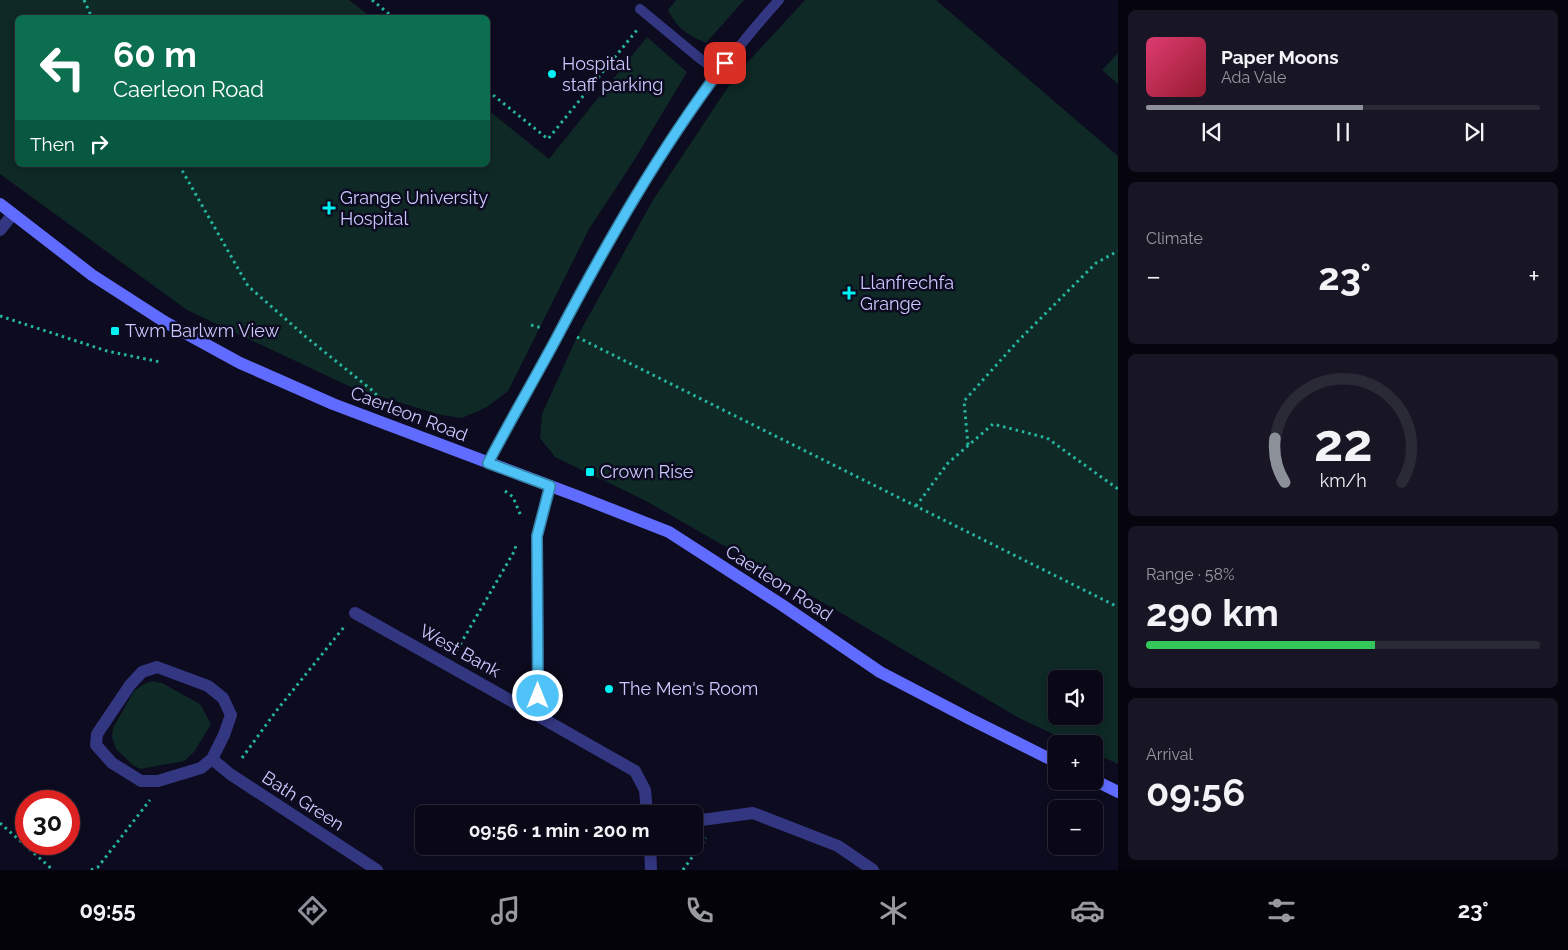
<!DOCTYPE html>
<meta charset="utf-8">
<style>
body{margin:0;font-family:Raleway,sans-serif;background:#181624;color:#f1f3f6;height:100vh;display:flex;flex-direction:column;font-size:19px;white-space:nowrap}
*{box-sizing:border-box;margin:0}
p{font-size:16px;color:#999aa1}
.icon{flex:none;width:28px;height:28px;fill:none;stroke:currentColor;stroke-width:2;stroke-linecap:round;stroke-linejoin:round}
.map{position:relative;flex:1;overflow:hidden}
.drawer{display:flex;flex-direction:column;gap:10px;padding:10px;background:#06040d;width:450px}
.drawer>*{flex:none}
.hud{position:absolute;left:15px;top:15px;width:475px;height:152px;border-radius:8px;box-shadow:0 2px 8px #0003,0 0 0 1px #2a2936;background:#0b6e4f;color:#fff;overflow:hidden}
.controls{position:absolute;left:1048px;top:670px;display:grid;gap:10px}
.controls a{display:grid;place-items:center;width:55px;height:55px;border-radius:8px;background:#0a0817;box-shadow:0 2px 8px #0003,0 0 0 1px #2a2936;font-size:25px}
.speed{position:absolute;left:15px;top:790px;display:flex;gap:10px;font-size:25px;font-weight:700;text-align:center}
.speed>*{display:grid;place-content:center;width:65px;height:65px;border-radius:50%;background:#0a0817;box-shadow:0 2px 8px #0003,0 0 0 1px #2a2936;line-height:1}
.speed .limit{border:8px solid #d22;background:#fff;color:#111}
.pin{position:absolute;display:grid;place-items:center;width:42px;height:42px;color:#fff;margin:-21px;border-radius:10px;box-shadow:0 2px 8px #0006}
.me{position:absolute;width:55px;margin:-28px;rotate:0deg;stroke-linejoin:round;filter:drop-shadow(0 0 4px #0008)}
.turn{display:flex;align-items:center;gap:18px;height:105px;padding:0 15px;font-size:22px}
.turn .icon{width:65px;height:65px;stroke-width:2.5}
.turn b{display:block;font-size:35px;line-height:42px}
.then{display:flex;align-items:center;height:48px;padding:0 15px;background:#0003;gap:10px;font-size:19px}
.big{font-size:38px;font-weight:700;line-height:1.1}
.drawer .card{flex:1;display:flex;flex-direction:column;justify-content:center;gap:8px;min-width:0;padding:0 18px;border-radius:8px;background:#181624}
.drawer .dial{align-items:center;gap:0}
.dial svg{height:130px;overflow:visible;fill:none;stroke:#2a2936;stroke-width:7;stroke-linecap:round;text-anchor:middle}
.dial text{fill:#f1f3f6;stroke:none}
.song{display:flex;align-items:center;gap:15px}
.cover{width:60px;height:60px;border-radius:8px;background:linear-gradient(135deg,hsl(340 70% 55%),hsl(350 70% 35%))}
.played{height:5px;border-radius:2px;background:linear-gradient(90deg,#8c9099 55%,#2a2936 55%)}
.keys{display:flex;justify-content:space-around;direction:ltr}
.heat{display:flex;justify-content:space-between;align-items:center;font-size:28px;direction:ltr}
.charge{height:8px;border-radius:4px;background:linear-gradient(90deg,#34c759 58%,#2a2936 0)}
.trip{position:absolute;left:415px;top:805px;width:288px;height:50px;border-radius:8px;background:#0a0817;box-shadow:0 2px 8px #0003,0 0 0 1px #2a2936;font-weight:700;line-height:50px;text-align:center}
.dock{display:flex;height:80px;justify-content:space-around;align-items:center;background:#040309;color:#999aa1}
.dock .icon{width:35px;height:35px}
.dock .selected{color:#8c9099}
.dock b{font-size:22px;color:#f1f3f6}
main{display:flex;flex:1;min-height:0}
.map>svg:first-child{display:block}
.green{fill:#0e2926;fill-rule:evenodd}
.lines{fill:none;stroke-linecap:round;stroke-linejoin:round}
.path{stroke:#26b6a0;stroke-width:3;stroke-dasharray:2.5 4;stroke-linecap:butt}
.lane{stroke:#333781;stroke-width:10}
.street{stroke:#333781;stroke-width:12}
.secondary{stroke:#606bff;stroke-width:12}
.route-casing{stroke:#337fa1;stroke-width:12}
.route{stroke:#4fc3f7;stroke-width:9}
.poi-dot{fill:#00f2f4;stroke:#0d0b1f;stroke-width:2}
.labels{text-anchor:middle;stroke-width:5;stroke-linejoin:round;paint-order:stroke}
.poi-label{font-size:18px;fill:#cac9ff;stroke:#0d0b1f;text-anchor:start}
.street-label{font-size:18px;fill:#cac9ff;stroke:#0d0b1f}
</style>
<main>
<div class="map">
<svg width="1118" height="870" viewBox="0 0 1118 870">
<rect width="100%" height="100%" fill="#0d0b1f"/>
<g class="green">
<path d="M0 0H349L371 17 18 18V165H488V110L549 159 647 37 687 72 633 162 589 229 508 391 487 407 462 418 441 415 355 389 187 310 0 174Z"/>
<path d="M676 0H744L706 43C686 34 678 29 668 10Z"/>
<path d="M805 0H936L1118 156V764L1094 753V744H1074L1019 718 848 617 646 501 555 457 540 438 542 414 577 337 653 200 736 75ZM1056 679H1094V716H1056Z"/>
<path d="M1118 53V84L1102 70Z"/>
<path d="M152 681 162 683 200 704 211 724 194 752 184 761 140 769 133 765 116 749 112 737 113 728 134 691 144 684Z"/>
</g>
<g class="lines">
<g class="path">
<path d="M84 0 92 18"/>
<path d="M372 0 394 18"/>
<path d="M488 91 548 139 637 30"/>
<path d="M179 165 248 286 306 337 373 391 382 401"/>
<path d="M0 316 107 351 160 362"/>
<path d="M531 325 542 328"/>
<path d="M577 337 1118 607"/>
<path d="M968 445 964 401 1017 342 1096 263 1118 251"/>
<path d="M505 491 513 497 521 516"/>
<path d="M916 506 948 463 993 424 1047 438 1118 489"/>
<path d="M457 650 515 550 516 544"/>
<path d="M242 758 277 710 344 627"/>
<path d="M0 823 53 870"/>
<path d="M91 870 98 867 150 800"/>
<path d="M683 870 706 838"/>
</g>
<g class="lane">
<path d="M640 9 698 57 718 72"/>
<path d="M488 463C510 420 535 379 557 337 579 293 604 250 629 208 674 134 720 65 779 0"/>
</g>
<g class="street">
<path d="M0 230 13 214"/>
<path d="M550 486 537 536 538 696 547 721 635 771 645 790 647 814"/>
<path d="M355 613 547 721"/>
<path d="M157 667 208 686 223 698 231 715 224 735 212 759 201 768 158 781H141L112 763 96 745 97 734 130 685 142 672Z"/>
<path d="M212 759 230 774 377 870"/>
<path d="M694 821 753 813 838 846 873 870"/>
<path d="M650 846 651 870"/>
</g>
<g class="secondary">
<path d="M0 204 92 275 165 322 240 363 333 404 585 499 669 532 782 605 880 672 968 718 1056 762"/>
<path d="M1094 780 1118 792"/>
</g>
</g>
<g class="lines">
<defs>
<path id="route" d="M538 696 537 536 550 486 488 463C510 421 534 380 556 339 606 244 660 149 725 63"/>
</defs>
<use href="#route" class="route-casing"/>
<use href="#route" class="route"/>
</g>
<g class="poi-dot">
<circle cx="552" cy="74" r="5"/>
<path d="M326.5 200.5h5v5h5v5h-5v5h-5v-5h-5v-5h5z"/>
<path d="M846.5 285.5h5v5h5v5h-5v5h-5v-5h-5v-5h5z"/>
<rect x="110" y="326" width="10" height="10" rx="2.5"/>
<rect x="585" y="467" width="10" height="10" rx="2.5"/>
<circle cx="609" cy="689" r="5"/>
</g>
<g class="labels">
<g class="poi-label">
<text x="562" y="70">Hospital<tspan x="562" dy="21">staff parking</tspan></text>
<text x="340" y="204">Grange University<tspan x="340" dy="21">Hospital</tspan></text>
<text x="860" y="289">Llanfrechfa<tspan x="860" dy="21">Grange</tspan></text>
<text x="125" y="337">Twm Barlwm View</text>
<text x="600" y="478">Crown Rise</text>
<text x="619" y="695">The Men's Room</text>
</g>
<g class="street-label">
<text transform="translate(409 414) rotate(21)" y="6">Caerleon Road</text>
<text transform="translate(779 583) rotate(33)" y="6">Caerleon Road</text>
<text transform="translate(460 651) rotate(29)" y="6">West Bank</text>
<text transform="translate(303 801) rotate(33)" y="6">Bath Green</text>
</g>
</g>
</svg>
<div class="controls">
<a><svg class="icon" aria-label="sound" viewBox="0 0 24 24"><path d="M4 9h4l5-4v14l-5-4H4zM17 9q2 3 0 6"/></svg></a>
<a>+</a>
<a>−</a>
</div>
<div class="speed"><div class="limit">30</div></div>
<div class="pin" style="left:725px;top:63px;background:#d93025"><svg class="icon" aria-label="arrive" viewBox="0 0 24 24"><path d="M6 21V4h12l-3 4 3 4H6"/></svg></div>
<svg class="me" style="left:538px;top:696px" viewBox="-20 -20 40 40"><circle r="17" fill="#4fc3f7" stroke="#fff" stroke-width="3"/><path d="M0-11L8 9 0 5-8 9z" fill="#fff"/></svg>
<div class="trip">09:56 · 1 min · 200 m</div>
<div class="hud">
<div class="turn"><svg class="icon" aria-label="left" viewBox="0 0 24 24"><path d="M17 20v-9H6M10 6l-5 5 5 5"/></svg><div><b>60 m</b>Caerleon Road</div></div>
<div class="then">Then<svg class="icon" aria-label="right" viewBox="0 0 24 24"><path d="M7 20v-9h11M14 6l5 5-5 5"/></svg></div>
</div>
</div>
<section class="drawer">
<div class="card">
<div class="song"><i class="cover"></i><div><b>Paper Moons</b><p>Ada Vale</p></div></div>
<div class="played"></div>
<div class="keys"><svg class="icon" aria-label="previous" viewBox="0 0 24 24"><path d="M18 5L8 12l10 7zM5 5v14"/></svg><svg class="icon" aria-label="pause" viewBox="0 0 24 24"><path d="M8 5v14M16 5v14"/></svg><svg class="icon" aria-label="next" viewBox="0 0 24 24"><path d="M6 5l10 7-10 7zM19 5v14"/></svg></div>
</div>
<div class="card"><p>Climate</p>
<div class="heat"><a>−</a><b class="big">23°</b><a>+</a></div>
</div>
<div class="card dial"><svg viewBox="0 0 100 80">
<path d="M14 69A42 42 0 1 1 86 69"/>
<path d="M14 69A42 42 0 0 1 8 42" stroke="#8c9099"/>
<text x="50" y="56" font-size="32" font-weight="700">22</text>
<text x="50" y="72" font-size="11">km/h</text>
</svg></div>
<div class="card"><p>Range · 58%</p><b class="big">290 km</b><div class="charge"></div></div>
<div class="card"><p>Arrival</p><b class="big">09:56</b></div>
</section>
</main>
<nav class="dock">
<b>09:55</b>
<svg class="icon selected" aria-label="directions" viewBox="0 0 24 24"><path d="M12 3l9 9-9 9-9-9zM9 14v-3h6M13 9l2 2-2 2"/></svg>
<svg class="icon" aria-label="music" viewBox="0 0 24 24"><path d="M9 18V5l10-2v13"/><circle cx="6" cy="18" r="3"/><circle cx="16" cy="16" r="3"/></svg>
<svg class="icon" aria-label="phone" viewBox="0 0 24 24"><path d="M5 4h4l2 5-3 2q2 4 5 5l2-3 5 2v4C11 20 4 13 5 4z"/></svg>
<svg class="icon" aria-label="climate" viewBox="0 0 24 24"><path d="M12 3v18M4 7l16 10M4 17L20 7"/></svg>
<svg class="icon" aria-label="car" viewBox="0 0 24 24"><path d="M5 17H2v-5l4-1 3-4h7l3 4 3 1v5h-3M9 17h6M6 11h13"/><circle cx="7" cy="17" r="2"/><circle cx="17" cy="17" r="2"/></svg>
<svg class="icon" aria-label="filters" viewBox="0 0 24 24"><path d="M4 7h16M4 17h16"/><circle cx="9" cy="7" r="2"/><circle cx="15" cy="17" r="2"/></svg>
<b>23°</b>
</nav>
